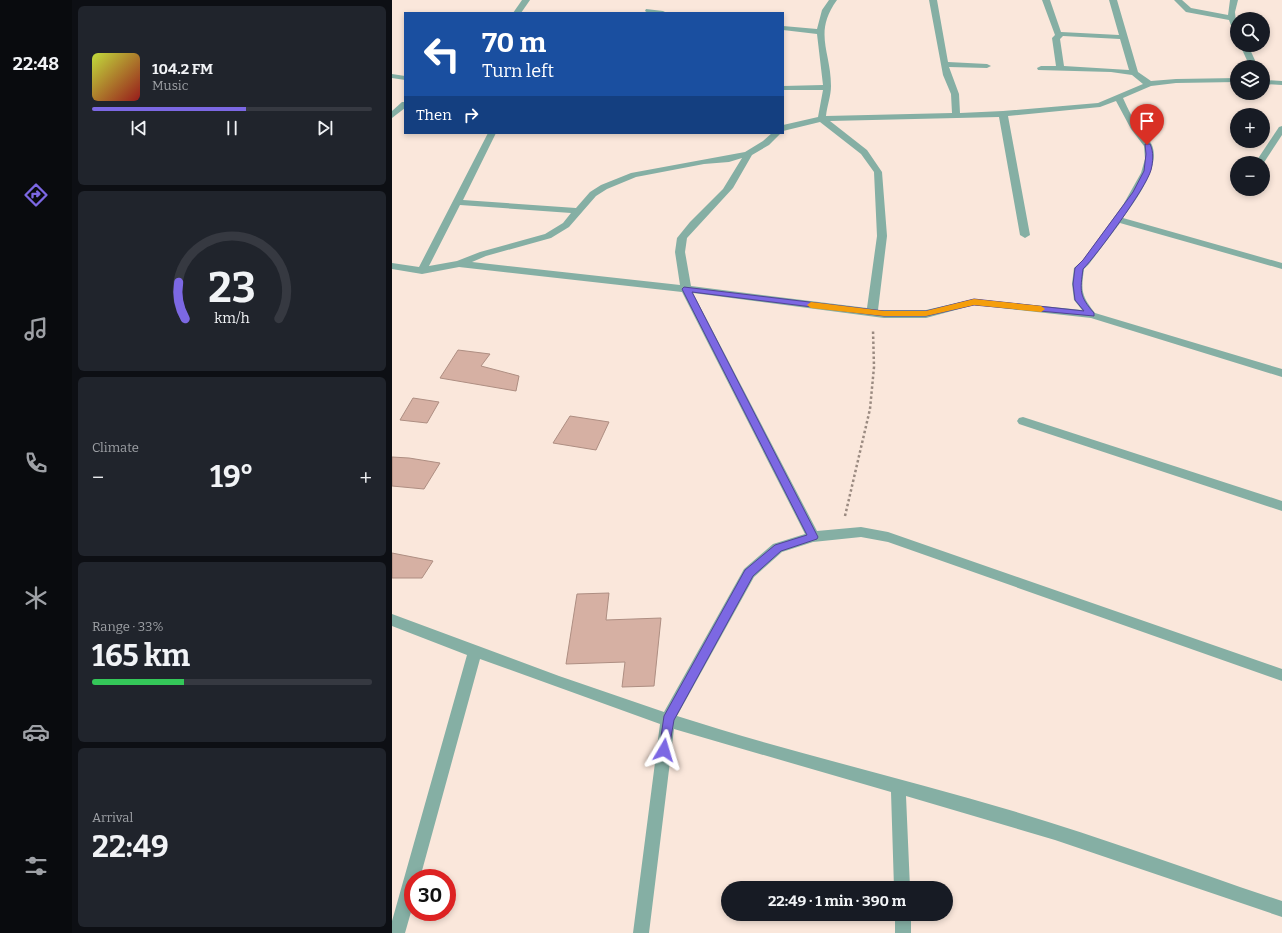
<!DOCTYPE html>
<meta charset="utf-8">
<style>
body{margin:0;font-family:Bitter,serif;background:#20242c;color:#f1f3f6;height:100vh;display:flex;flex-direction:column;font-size:15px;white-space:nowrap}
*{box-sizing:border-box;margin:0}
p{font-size:13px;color:#9ea1a6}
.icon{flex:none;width:22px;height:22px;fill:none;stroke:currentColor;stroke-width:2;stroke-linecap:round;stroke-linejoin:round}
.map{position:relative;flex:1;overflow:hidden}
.panel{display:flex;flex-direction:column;gap:6px;padding:6px;background:#0d0f14;width:320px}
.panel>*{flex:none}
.hud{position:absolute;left:12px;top:12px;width:380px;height:122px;border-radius:0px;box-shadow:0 2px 6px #0003;background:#1a4fa0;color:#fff;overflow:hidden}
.buttons{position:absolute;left:838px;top:12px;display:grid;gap:8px}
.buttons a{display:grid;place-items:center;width:40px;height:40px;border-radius:50%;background:#171b24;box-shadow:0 2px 6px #0003;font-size:20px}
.speed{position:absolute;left:12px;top:869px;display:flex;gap:8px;font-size:20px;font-weight:700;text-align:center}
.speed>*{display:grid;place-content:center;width:52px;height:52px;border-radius:50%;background:#171b24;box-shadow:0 2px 6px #0003;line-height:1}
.speed .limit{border:6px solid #d22;background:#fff;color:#111}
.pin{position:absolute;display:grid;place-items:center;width:34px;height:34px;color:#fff;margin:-41px -17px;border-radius:50% 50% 50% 0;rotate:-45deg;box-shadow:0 0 4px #0007}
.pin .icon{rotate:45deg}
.me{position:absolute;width:44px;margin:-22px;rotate:7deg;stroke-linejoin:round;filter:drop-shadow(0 0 3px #0008)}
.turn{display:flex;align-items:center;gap:14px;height:84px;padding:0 12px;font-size:18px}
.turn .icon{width:52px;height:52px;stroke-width:2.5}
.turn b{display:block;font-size:28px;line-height:34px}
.then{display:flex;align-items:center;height:38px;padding:0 12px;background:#0003;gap:8px;font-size:15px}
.big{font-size:30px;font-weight:700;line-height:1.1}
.panel .widget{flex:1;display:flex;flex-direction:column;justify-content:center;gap:6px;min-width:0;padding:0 14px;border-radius:6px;background:#20242c}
.panel .dial{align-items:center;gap:0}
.dial svg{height:104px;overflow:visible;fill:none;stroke:#363941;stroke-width:7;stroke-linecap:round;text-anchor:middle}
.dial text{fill:#f1f3f6;stroke:none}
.song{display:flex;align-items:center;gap:12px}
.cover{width:48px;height:48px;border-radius:6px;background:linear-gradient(135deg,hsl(70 70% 55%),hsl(0 70% 35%))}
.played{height:4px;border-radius:2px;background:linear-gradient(90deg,#7c68e3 55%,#363941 55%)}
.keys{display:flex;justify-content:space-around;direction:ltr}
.heat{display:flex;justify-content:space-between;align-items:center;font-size:22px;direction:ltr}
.charge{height:6px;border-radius:3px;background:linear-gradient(90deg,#34c759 33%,#363941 0)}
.trip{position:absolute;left:329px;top:881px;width:232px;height:40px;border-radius:20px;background:#171b24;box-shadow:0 2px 6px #0003;font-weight:700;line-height:40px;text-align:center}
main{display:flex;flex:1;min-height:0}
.tabs{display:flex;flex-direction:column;width:72px;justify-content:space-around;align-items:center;background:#090b0e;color:#9ea1a6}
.tabs .icon{width:28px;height:28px}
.tabs .selected{color:#7c68e3}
.tabs b{font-size:18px;color:#f1f3f6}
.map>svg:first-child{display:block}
.building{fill:#d6b0a3;stroke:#ae8e82}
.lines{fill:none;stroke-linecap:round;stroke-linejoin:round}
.path{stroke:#9a8a80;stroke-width:2.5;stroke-dasharray:2.5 2.5;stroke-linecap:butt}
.minor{fill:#85afa4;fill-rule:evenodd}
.route{fill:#7c68e3;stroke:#514494}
.slow{fill:#f59e0b}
</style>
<main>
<nav class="tabs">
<b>22:48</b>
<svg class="icon selected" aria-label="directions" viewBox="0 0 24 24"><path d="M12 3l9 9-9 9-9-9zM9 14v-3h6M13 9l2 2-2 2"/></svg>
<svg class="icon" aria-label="music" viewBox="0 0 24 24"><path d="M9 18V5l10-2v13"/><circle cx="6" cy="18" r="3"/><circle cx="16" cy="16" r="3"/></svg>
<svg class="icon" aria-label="phone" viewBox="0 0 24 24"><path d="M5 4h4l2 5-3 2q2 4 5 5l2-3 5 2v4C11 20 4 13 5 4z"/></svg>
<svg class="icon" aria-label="climate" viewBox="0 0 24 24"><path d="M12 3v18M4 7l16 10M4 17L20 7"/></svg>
<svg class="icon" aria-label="car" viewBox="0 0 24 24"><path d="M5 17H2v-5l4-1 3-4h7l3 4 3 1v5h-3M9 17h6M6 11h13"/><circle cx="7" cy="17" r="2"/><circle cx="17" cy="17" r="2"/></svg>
<svg class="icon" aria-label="filters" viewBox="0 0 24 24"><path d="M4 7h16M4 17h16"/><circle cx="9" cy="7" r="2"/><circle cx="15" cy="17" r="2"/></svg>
</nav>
<section class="panel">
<div class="widget">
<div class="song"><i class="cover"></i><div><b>104.2 FM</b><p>Music</p></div></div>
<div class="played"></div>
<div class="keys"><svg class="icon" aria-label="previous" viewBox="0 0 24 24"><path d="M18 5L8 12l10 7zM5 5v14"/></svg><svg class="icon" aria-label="pause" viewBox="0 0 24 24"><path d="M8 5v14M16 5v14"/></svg><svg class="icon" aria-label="next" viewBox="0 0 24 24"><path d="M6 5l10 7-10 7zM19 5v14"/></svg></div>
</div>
<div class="widget dial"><svg viewBox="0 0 100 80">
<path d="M14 69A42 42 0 1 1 86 69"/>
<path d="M14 69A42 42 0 0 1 9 41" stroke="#7c68e3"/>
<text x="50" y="56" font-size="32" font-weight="700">23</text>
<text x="50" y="72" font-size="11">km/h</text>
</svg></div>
<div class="widget"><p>Climate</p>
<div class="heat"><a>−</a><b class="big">19°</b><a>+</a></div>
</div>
<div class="widget"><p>Range · 33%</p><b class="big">165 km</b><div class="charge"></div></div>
<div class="widget"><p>Arrival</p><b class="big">22:49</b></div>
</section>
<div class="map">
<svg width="890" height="933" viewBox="0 0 890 933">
<rect width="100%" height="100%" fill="#fae7db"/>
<g class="building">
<path d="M66 350 98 354 89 366 127 376 124 391 48 378Z"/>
<path d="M21 398 47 402 35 423 8 420Z"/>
<path d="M178 416 217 422 204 450 161 443Z"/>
<path d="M0 457 17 458 48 463 32 489 0 486Z"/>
<path d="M0 553 41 561 30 578H0Z"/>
<path d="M217 593 214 620 269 618 262 686 230 687 233 662 174 664 185 594Z"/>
</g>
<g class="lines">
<path class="path" d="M453 516 478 409 482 367 481 330"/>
<g class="minor">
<path d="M130 0H138L129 13H121Z"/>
<path d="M437 0H445C421 33 439 51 439 86 439 96 435 106 434 116L560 113 559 94 551 75 537 0H545L556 62 595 64 599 66 595 68 557 67 567 94 568 113 611 111 706 103 751 84 740 75 719 72 646 70 645 68 649 66H664L660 38 663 35 650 0H658L669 32 727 35 717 0H725L746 72 759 81 784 79 845 78V82L784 83 759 86 731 98C736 109 742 121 748 131 752 136 758 140 760 145 769 167 743 201 731 218L890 263V269L728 223 697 264 692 269C689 291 689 295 703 313L890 369V377L699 318 582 305 534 318H492L301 293 425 531 469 527 496 532 890 669V681L496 542 469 537 421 542 390 552 362 577 285 716C397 752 510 778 621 811 712 838 800 871 890 901V917L663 840 514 796 518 888H502L499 792 282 729 257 933H241L268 724 88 659 28 878H21V905L13 933H0V921L75 655 0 626V614L167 676 272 712 352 569 381 544 413 534 290 292 67 267 30 274 0 269V263L27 267 96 133H104L71 200 184 208 198 192 209 185 239 173 353 152 371 141 380 133H389L377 145 360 155 341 188 295 238 293 252 299 286 475 308 485 236 482 172 469 154 428 122 391 131V125L426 117 431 90H391V86L431 85 425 34 391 30V26L425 29 430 10ZM671 36 728 39 737 70 672 66 668 39ZM724 101 739 129 752 146 753 159 749 173 731 205 691 260 682 268 680 284 682 300 690 310 582 299 534 310H486L495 236 490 172 475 150 438 121 607 117 628 235 633 238 638 235 616 116 708 107ZM350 158 331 189 298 222 285 238 283 252 288 285 80 262 94 256 159 238 177 227 204 196 215 189 244 177 312 164 337 162ZM68 205 179 213 171 223 153 234 88 252 65 261 37 266Z"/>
<path d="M782 0H790L799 8 836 15 838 0H846L843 12 845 33 841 31 837 20 794 12Z"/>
<path d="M254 9 271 11 275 13H256L253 11Z"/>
<path d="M848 45H856L866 67H858Z"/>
<path d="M0 74 13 76V80L0 78Z"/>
<path d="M871 80 890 81V85L871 84Z"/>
<path d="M10 102H13V108L0 118V111Z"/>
<path d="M890 126V135L871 164 863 163 887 127Z"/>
<path d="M631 417 890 501V511L627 424 625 421 627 418Z"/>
<rect x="503" y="914" width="16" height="19"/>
</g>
</g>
<path class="route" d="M753 144H758C762 152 761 162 759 170 754 188 705 255 691 269 688 291 687 296 702 313V316L582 305 534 316H492L300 292 426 537 425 539 389 551 361 576 282 720 276 754 272 755 269 754 267 750 272 716 353 570 383 545 415 535 290 289 292 287 492 311H534L582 299 692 311 683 300 681 284 683 268 691 260 741 192 752 171 754 154Z"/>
<path class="slow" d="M582 299 649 306 653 309 649 312 582 305 534 316H492L419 308 415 305 419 302 492 311H534Z"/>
</svg>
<div class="buttons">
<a><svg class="icon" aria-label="search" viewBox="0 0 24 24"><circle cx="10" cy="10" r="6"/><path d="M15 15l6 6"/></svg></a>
<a><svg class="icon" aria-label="layers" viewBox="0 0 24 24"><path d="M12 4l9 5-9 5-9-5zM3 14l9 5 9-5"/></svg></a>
<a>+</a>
<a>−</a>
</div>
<div class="speed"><div class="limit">30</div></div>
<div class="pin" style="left:755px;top:145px;background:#d93025"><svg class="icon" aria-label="arrive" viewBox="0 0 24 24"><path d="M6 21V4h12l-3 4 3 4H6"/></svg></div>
<svg class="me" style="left:272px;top:750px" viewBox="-20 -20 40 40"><path d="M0-17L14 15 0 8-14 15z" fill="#7c68e3" stroke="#fff" stroke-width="4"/></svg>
<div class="trip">22:49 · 1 min · 390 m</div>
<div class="hud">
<div class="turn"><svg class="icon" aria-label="left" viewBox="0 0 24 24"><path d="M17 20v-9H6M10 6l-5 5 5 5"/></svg><div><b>70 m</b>Turn left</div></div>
<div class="then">Then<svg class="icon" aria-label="right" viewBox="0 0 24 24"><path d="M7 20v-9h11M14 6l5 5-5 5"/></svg></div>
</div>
</div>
</main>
